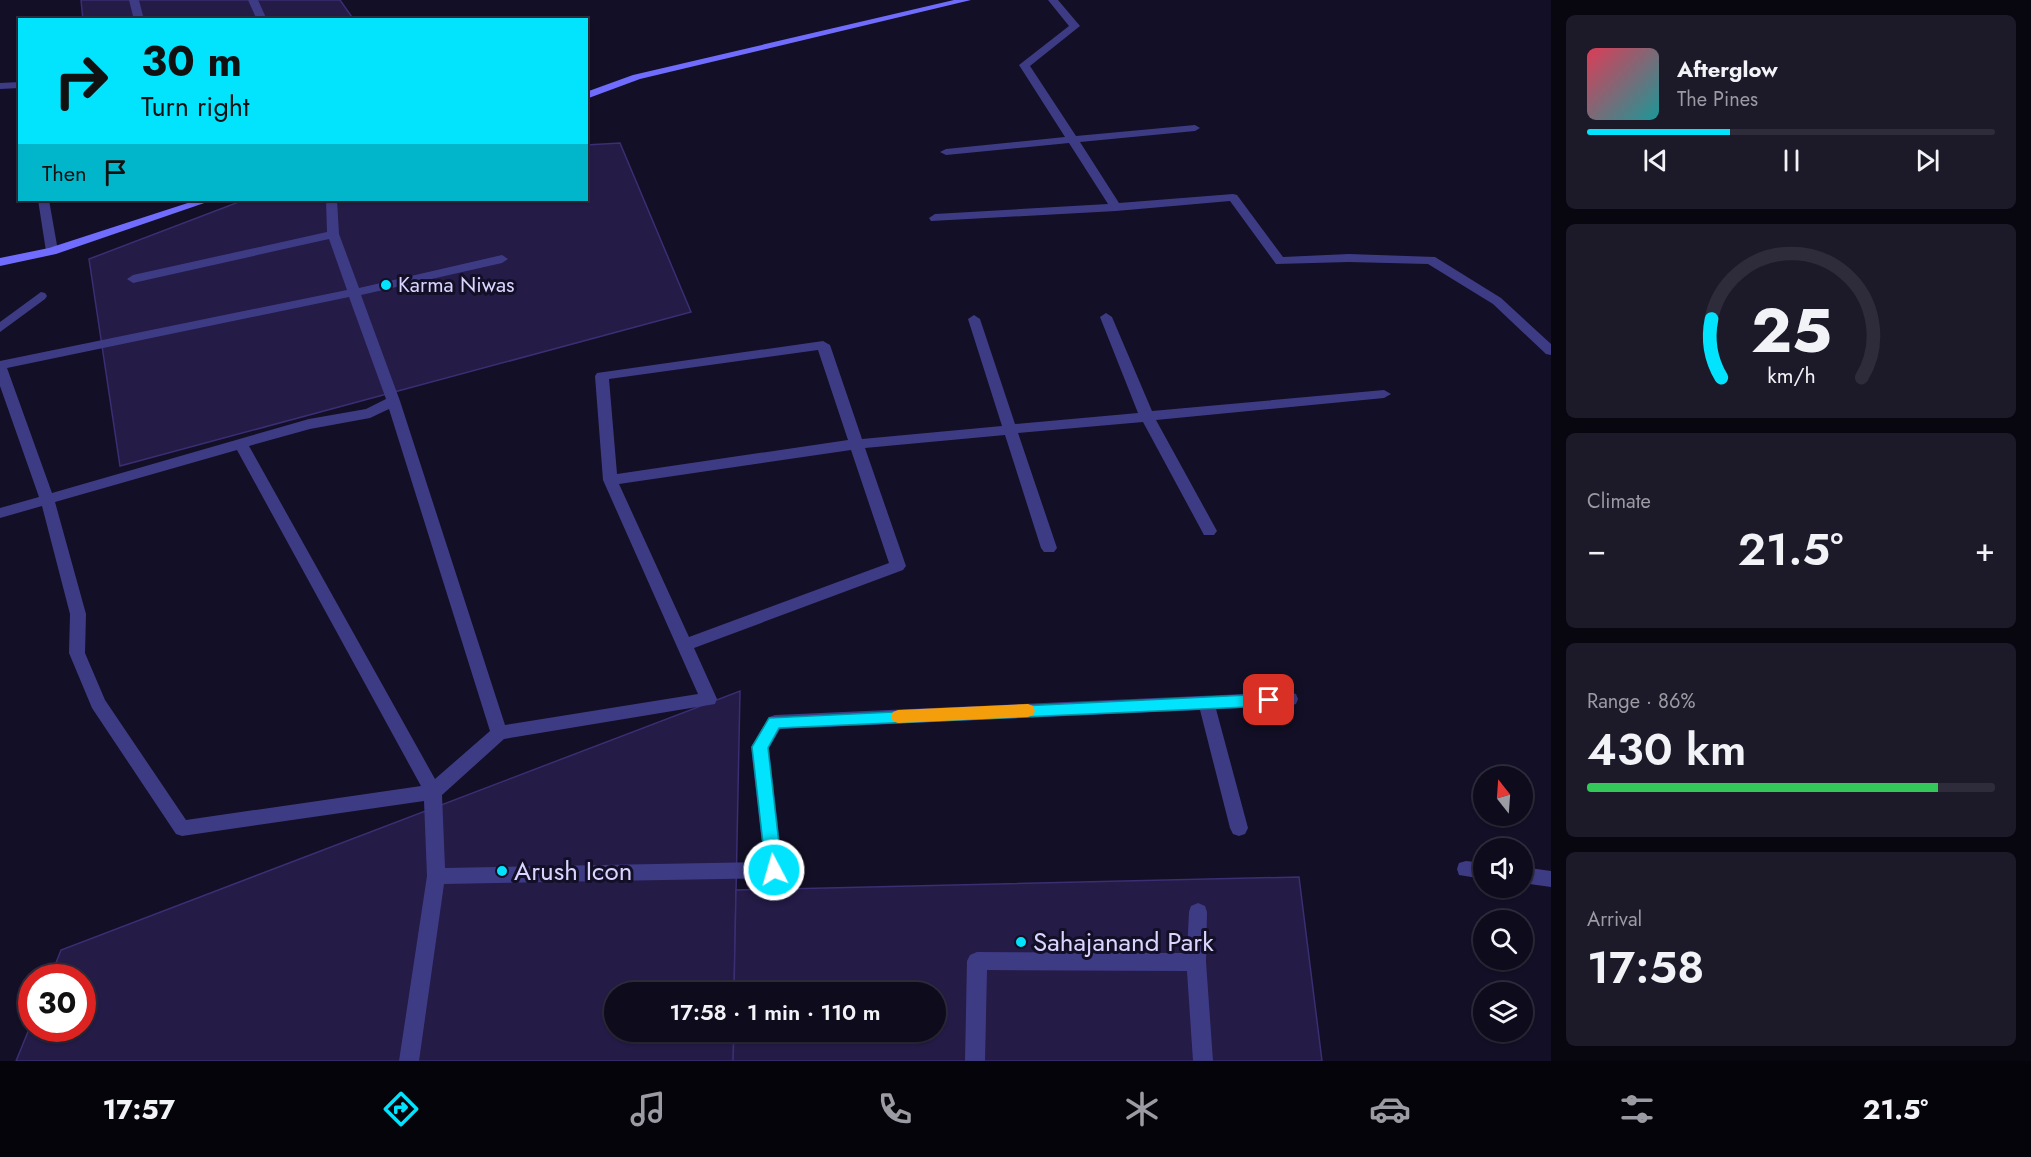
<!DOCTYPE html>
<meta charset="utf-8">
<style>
body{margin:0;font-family:Jost,sans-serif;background:#1c1929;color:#f1f3f6;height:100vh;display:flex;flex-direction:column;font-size:22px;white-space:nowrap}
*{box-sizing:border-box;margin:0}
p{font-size:20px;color:#9b9ba3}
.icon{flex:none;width:33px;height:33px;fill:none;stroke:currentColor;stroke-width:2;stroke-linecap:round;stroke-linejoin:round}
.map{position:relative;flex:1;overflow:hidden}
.sheet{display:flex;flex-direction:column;gap:15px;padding:15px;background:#08060f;width:480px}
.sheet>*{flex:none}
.banner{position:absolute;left:18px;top:18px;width:570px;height:183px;border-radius:0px;box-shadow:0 2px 4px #0004,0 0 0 2px #2e2b3b;background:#02e4fd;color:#111;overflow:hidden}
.needle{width:39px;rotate:343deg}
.tools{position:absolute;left:1473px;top:766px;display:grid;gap:12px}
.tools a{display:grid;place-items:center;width:60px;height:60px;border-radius:50%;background:#0e0b1c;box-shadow:0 2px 4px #0004,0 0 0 2px #2e2b3b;font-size:30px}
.speed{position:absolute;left:18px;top:964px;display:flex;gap:12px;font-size:30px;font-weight:700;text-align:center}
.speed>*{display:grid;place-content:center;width:78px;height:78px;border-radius:50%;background:#0e0b1c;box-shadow:0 2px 4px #0004,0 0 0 2px #2e2b3b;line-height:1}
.speed .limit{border:9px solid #d22;background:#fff;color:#111}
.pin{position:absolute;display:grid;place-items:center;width:51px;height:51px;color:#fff;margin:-26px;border-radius:12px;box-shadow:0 3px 9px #0006}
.me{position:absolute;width:66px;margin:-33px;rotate:354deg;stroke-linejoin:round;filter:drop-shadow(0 0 4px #0008)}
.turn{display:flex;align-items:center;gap:21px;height:126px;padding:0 24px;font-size:27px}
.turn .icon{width:78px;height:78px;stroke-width:2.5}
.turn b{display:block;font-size:42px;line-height:51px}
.then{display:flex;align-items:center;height:57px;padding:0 24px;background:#0003;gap:12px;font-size:22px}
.big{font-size:45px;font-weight:600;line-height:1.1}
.sheet .card{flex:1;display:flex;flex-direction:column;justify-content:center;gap:9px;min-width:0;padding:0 21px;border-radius:9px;background:#1c1929}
.sheet .dial{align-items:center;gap:0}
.dial svg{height:156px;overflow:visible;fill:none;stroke:#2e2b3b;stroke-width:7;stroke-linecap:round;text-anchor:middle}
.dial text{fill:#f1f3f6;stroke:none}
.song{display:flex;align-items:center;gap:18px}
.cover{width:72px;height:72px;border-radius:9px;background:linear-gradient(135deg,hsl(350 70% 55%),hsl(180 70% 35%))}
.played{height:6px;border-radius:3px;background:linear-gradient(90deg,#02e4fd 35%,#2e2b3b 35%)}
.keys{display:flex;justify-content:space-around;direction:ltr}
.heat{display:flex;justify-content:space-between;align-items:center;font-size:33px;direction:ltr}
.charge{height:9px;border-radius:4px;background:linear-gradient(90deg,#34c759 86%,#2e2b3b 0)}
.trip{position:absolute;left:604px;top:982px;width:342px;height:60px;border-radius:30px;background:#0e0b1c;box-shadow:0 2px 4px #0004,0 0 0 2px #2e2b3b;font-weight:600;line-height:60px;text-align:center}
.tab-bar{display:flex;height:96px;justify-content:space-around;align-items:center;background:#06040b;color:#9b9ba3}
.tab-bar .icon{width:42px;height:42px}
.tab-bar .on{color:#02e4fd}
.tab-bar b{font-size:27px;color:#f1f3f6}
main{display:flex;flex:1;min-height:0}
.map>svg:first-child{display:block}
.building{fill:#241b47;stroke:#3b2e73;stroke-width:1.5}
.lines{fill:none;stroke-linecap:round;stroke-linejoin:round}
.street{fill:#3e3b85;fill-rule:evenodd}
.secondary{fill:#706cfe;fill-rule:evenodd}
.route{fill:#02e4fd;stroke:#0194a4;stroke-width:1.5}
.slow{fill:#f59e0b}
.poi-dot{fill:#02e4fd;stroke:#130f26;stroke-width:2}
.labels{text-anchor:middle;stroke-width:6;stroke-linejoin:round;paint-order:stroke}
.poi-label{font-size:21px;fill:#dad5ff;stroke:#130f26;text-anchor:start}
.near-poi-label{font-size:26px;fill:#dad5ff;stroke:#130f26;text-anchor:start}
</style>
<main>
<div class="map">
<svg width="1551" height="1061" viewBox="0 0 1551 1061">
<rect width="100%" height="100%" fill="#130f26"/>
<g class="building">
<path d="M81 0H340L354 20H83Z"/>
<path d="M620 143 691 312 120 466 89 259 244 200H586V145Z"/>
<path d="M740 691 734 993H615V1032H734L733 1061H16L32 1022V1029H82V978H50L61 950Z"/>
<path d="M1299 877 1322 1061H733L734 1032H936V993H734L736 890Z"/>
</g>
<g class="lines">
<g class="street">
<path d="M129 0H139L144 20H134Z"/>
<path d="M248 0H258L267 20H257Z"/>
<path d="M1048 0H1058L1080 26 1030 66 1076 136 1195 125 1200 128 1195 131 1080 142 1119 203 1233 194 1237 195 1283 257 1349 254 1435 257 1501 298 1551 344V355L1546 354 1493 304 1428 264 1349 262 1276 264 1230 201 1116 211 931 221 929 218 935 214 1108 204 1069 143 946 155 940 152 946 149 1065 137 1019 65 1069 26Z"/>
<path d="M20 82V88L0 89V83Z"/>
<path d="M38 200H49L58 251 56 254H48L46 251Z"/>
<path d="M326 200H337L339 234 359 288 502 255 508 259 502 263 361 295 400 401 505 725 698 694 603 480 595 376 597 373 823 341 830 345 862 439 1002 426 968 319 974 315 980 319 1015 424 1138 413 1100 317 1106 313 1112 317 1152 411 1384 390 1391 394 1384 398 1156 420 1217 531 1214 535H1204L1143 422 1018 433 1057 548 1054 552H1044L1041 548 1005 435 865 448 906 566 903 570 694 648 717 699 715 704 504 739 442 795 445 868 764 862 751 747 769 717 775 715 1290 692 1296 694 1298 699 1296 704 1290 706 1216 709 1248 828 1245 834 1239 836 1233 834 1230 828 1200 710 780 729 769 748 783 870 781 876 774 878 444 884 419 1061H399L427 876 424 801 182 836 176 834 92 708 69 653 70 614 42 506 0 518V508L39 497 0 386V361L347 290 329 239 133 283 127 279 133 275 327 232ZM349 297 386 399 366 409 309 419 52 493 7 368ZM818 350 848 440 617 474 609 379ZM389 409 490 731 435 779 249 446 310 429 370 418ZM237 450 421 786 186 820 105 700 85 653 86 614 55 502ZM851 450 889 563 689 637 619 484Z"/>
<path d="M41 292 45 293 47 296 45 299 0 332V322Z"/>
<path d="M1466 861 1484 863V879L1459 875 1457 869 1459 863Z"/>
<path d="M1522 867 1551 871V887L1522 883Z"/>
<path d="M1198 903 1205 906 1207 912 1206 962 1213 1061H1193L1187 971 987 970 985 1061H965L967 961 970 955 977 952 1187 953 1189 912 1191 906Z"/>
</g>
<g class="secondary">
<path d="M954 0H971L640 79 586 99V92L633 75Z"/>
<path d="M197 200H213L56 254 0 266V258L49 248Z"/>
</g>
</g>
<path class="route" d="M1269 694 1275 695 1277 700 1275 704 1269 706 779 728 768 748 782 870 780 875 774 877 768 875 766 870 752 747 769 718Z"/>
<path class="slow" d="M1028 704 1033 706 1035 711 1033 715 1028 717 898 723 893 721 891 717 893 712 898 710Z"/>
<g class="poi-dot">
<circle cx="386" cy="285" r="6"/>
<circle cx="502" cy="871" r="6"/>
<circle cx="1021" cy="942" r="6"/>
</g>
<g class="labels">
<g class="poi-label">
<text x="398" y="292">Karma Niwas</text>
</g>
<g class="near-poi-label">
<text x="514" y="880">Arush Icon</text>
<text x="1033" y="951">Sahajanand Park</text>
</g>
</g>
</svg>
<div class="tools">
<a><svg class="needle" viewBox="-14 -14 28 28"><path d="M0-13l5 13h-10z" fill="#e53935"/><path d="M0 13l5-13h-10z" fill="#9b9ba3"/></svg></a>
<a><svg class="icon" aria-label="sound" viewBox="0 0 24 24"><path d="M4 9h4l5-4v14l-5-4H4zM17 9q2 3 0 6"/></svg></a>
<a><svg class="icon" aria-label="search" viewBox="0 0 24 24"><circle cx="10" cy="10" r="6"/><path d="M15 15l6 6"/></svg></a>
<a><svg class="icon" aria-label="layers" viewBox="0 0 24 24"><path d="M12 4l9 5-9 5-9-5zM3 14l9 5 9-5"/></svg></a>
</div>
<div class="speed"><div class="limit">30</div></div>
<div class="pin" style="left:1269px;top:700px;background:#d93025"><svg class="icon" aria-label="arrive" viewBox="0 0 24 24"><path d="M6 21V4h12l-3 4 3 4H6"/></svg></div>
<svg class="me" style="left:774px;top:870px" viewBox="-20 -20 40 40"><circle r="17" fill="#02e4fd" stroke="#fff" stroke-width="3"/><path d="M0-11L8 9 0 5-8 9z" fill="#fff"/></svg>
<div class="trip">17:58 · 1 min · 110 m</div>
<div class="banner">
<div class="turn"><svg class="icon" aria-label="right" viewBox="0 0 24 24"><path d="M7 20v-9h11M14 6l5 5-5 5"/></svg><div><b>30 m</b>Turn right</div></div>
<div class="then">Then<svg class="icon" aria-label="arrive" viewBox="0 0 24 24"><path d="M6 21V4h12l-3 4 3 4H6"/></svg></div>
</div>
</div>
<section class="sheet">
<div class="card">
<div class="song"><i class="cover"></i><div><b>Afterglow</b><p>The Pines</p></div></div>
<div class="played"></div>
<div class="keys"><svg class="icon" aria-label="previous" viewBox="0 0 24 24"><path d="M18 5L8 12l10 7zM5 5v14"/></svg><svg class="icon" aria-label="pause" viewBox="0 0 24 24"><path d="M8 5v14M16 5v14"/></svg><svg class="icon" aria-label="next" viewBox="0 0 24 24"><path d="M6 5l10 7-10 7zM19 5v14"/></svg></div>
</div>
<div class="card dial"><svg viewBox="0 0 100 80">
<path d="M14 69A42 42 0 1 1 86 69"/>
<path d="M14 69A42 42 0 0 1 9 39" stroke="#02e4fd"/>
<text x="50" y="56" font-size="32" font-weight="700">25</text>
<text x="50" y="72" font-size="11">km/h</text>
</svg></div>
<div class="card"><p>Climate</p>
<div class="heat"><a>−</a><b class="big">21.5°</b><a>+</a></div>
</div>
<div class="card"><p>Range · 86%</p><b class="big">430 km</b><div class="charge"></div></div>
<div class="card"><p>Arrival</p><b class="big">17:58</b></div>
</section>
</main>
<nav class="tab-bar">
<b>17:57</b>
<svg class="icon on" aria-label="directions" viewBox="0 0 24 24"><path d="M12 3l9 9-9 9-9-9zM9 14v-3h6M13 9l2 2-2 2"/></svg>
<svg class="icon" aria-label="music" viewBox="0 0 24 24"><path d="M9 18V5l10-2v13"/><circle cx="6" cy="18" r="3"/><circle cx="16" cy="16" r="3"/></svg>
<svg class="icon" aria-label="phone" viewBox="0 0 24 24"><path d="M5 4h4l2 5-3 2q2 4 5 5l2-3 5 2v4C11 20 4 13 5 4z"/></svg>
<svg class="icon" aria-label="climate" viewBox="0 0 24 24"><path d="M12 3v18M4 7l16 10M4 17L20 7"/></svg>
<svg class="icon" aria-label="car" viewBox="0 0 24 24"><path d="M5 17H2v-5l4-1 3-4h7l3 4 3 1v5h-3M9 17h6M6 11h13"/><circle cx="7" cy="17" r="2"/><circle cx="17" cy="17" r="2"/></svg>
<svg class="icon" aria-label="filters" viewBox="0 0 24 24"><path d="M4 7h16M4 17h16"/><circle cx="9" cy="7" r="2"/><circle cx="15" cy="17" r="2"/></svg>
<b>21.5°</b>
</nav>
